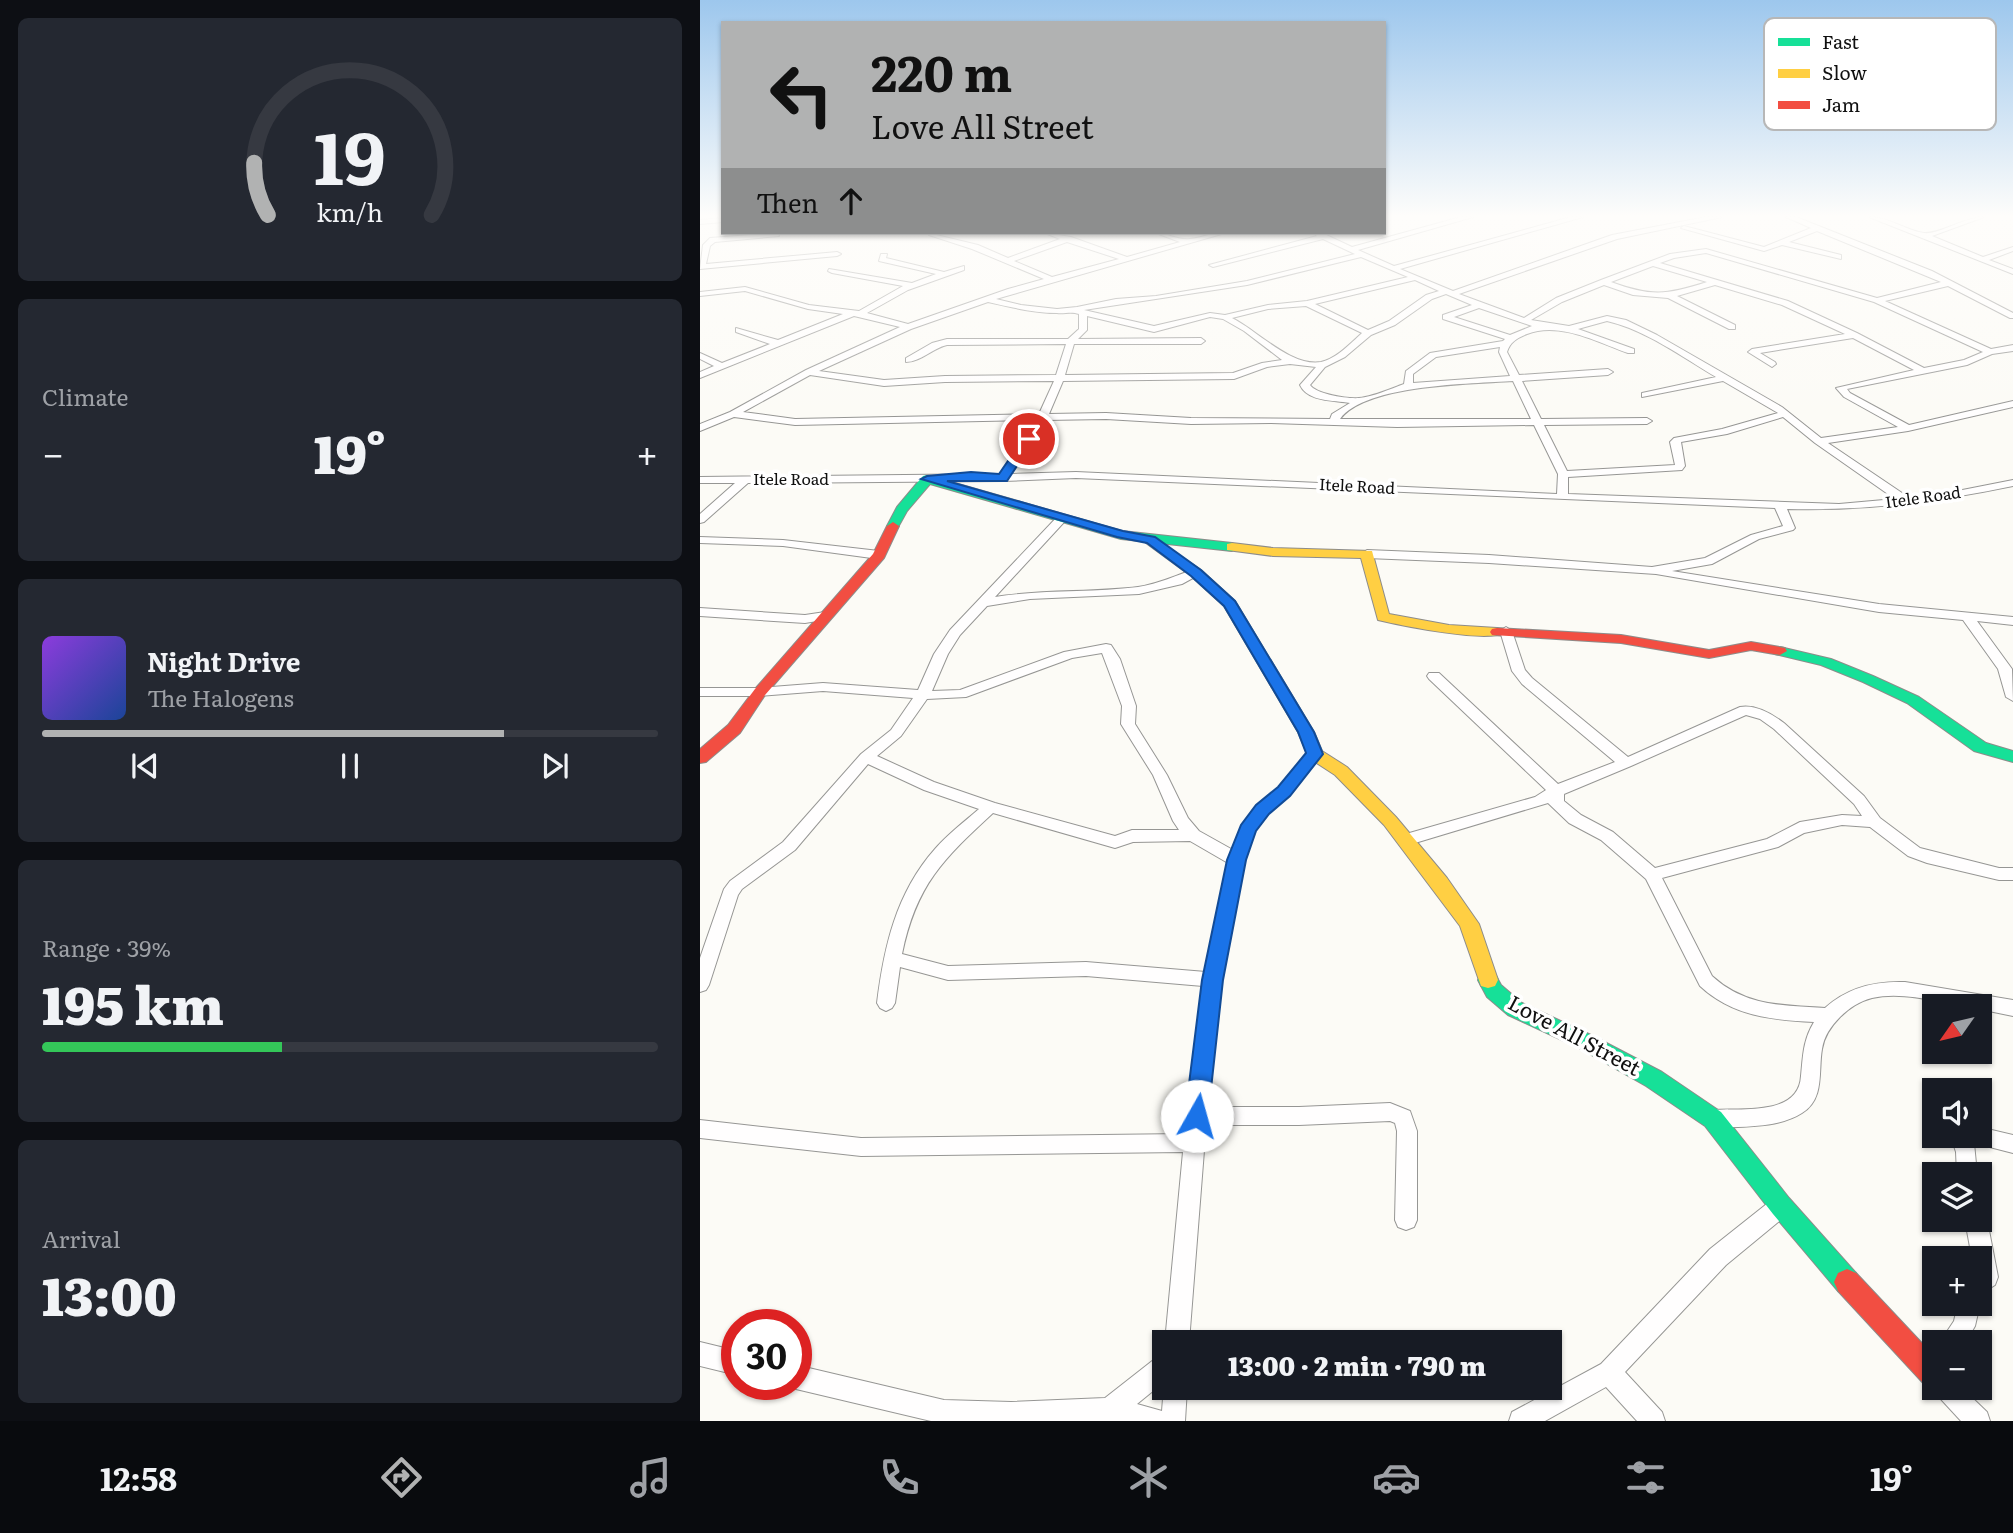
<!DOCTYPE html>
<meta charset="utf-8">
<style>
body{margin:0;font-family:Literata,serif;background:#242831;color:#f1f3f6;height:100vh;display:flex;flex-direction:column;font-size:26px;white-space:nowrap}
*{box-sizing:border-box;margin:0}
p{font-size:23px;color:#9ea1a6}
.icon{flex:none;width:38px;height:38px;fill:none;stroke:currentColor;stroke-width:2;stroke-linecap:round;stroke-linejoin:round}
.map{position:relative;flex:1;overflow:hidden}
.drawer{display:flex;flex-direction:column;gap:18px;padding:18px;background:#0d0f14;width:700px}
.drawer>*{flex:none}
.top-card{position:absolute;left:21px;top:21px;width:665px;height:214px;border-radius:0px;box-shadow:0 2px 5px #0004;background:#b1b2b2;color:#111;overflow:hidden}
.needle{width:46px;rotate:236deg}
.fabs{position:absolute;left:1222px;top:994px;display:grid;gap:14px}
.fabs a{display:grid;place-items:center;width:70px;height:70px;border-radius:0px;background:#171b24;box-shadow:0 2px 5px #0004;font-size:35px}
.speed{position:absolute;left:21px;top:1309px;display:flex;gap:14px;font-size:35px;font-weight:700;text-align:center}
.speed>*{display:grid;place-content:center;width:91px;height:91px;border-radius:50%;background:#171b24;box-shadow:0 2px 5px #0004;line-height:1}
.speed .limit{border:10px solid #d22;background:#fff;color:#111}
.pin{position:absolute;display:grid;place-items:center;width:60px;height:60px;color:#fff;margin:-30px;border:4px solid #fff;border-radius:50%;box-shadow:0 2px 7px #0007}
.me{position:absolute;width:77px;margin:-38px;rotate:7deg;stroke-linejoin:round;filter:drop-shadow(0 0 5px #0008)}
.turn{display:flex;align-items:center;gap:24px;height:147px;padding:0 35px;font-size:32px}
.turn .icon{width:91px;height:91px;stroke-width:2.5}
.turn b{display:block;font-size:49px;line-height:60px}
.then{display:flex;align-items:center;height:66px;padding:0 35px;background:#0003;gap:14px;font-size:26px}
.big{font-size:52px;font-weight:800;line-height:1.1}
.drawer .tile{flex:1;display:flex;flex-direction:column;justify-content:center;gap:10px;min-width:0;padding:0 24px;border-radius:10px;background:#242831}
.drawer .dial{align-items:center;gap:0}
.dial svg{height:182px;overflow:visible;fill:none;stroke:#363941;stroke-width:7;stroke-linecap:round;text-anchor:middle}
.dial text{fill:#f1f3f6;stroke:none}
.song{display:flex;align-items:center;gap:21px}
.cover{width:84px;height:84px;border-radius:10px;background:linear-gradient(135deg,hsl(270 70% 55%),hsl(220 70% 35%))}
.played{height:7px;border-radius:4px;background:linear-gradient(90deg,#b1b2b2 75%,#363941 75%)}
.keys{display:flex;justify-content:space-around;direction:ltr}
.heat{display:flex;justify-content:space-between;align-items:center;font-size:38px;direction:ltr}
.charge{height:10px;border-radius:5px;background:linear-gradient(90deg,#34c759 39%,#363941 0)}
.trip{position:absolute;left:452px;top:1330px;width:410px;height:70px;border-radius:0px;background:#171b24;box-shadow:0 2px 5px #0004;font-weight:800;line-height:70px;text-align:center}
.tab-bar{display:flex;height:112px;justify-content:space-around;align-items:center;background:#090b0e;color:#9ea1a6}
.tab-bar .icon{width:49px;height:49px}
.tab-bar .active{color:#b1b2b2}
.tab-bar b{font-size:32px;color:#f1f3f6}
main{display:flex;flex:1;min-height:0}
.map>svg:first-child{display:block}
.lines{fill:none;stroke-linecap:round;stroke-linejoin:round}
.street-casing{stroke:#969694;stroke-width:2}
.fast-casing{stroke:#8d8c8a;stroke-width:2}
.slow-casing{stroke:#8d8c8a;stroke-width:2}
.jam-casing{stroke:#8d8c8a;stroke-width:2}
.street{fill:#fffefe;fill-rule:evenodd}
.fast{fill:#16e098;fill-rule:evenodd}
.slow{fill:#ffcf43;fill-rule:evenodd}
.jam{fill:#f24e42;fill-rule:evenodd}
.route{fill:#1a73e8;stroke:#114b97;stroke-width:2}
.labels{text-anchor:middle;stroke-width:7;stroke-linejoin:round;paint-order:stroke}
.far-street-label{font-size:16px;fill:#101010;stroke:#fff}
.near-street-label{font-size:21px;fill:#101010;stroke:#fff}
.key{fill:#fff;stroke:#b7b7b7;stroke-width:2}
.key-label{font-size:19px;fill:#101010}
</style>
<main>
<section class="drawer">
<div class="tile dial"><svg viewBox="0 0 100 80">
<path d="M14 69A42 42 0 1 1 86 69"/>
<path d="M14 69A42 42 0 0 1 8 46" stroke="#b1b2b2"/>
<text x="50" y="56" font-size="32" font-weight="700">19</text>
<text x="50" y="72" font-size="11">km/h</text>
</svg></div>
<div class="tile"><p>Climate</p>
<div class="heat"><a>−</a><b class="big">19°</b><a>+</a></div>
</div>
<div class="tile">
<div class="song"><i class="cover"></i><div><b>Night Drive</b><p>The Halogens</p></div></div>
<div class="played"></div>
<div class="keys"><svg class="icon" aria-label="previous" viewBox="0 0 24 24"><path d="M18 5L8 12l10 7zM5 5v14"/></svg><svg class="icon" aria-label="pause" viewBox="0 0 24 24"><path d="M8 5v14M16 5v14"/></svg><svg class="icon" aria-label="next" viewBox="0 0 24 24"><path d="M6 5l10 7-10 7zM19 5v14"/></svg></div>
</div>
<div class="tile"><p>Range · 39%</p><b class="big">195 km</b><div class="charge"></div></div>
<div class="tile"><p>Arrival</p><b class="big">13:00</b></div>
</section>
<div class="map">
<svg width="1313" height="1421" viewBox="0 0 1313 1421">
<rect width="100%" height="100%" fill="#fcfbf6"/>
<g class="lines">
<defs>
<g id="street">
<path d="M761 217H773L658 250 694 266 871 217H883L700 269 753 291 912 235 1006 217H1022L917 239 759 294 824 318 856 298 901 280 970 254 1006 249 1177 298 1241 282 1117 231 1089 242 1141 255V259L1082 245 1064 251 981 228 984 226 1064 247 1111 228 1086 217H1096L1232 271 1313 313V318H1310L1248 286 1185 301 1291 349 1313 345V351L1292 354 1267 365 1147 389 1150 393 1209 425 1313 401V407L1208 431 1128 443 1208 497 1237 495 1313 480V486C1236 502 1166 511 1087 509L1095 528 1093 530 1059 539 1012 564 972 571 1179 604 1313 617V625L1277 621 1312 669 1313 701 1306 697 1298 669 1263 620 1179 612 956 574 789 563 667 558 661 554 667 550 789 555 952 567 1005 558 1051 535 1083 526 1075 508 376 478 303 481 48 483 4 522 0 523V514L35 483H0V477L300 474 336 420 95 425 34 417 0 431V424L30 412 106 370 200 327 154 316 0 378V372L14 366 0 359V353L22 363 70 344 36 332V328L78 340 143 314 108 309 45 291 0 296V292L45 287 109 305 159 311 203 286 132 273 128 271 129 269 212 283 236 274 179 261 181 254H187L186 258 244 272 264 266V270L208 290 167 313 208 324 308 289 344 279 272 249 229 235 228 233 278 245 308 258 360 239 345 233 371 237 427 257 480 242 456 233C467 233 479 241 490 239 502 238 512 232 525 233L296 299 321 305 357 309 377 307 416 299 456 296 547 281 655 254 623 239 513 267 509 265 617 236 614 233H622L652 247ZM367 242 419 259 352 277 314 261ZM1006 253 1174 302 1283 352 1264 360 1224 368 1157 333 1088 301 960 263 974 258ZM661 257 708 277 607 301 568 305 525 315 510 313 454 326 384 310 547 285ZM953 266 1007 282C966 295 952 297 911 282ZM715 280 739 291 726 295 689 321 668 330 615 304ZM904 285 933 295 968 298 1029 329H1035V325L977 296 1015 285 1082 305 1145 334 1052 349 1048 352 1072 367 1076 364 1075 362 1060 353 1153 338 1214 370 1136 388 1144 397 1198 427 1121 438 1082 407 957 335 926 320 907 316 869 326 831 320 862 302ZM746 294 772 305 743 315V319L805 339 803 341 730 353 706 371 704 384C690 389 673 397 659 398 647 399 616 394 610 385L625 367 645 357 671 335 695 325 732 299ZM288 302C310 307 334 313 357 313 365 314 371 311 379 314V329L368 339H247L232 343 206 358V362C220 362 233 348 247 345L366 344 356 375 245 376 184 380 119 371 211 329ZM606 306 662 333C651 343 636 359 621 362 591 367 558 331 532 318L568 309ZM779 308 832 326 810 335 754 317ZM387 316 454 332 510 317 523 319 544 331 582 360 562 363 533 373 365 375 374 344H501L505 341 501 338 378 339 387 330ZM907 321C946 330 982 357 1016 377L942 393V397L1023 381 1078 413 1022 429 974 438 970 442 975 465 867 471 844 425 947 424 952 421 947 418 841 419 822 381 908 375 913 372 908 369 819 375 807 352C810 342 817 338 827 334 859 321 897 342 928 353H934V349L878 329ZM800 347 799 352 810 376 713 383V374L736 357ZM590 364 616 367 600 385C608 402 633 400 650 403L632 414 630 419 491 418 406 413 349 414 363 381 534 379 567 367ZM110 375 184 386 245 382 354 381 339 414 95 419 43 412ZM813 381 831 419H640C666 384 771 384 813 381ZM1083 417 1115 443 1195 499 1139 504 868 494V477L982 470 985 466 981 442 1027 434ZM406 419 491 424 571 423 697 427 834 425 858 474 857 494 376 472 311 474 346 420Z"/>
<path d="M1169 217C1189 217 1205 230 1224 233 1238 235 1265 217 1284 217L1232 236 1283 257 1313 247V251L1289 260 1313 269V274Z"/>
<path d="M23 218V222L0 224V220Z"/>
<path d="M77 233 79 236 15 242 10 246 6 264 137 252 141 254 137 256 0 269 3 245 10 238Z"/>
<path d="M362 515 366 516V520L295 597C343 589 390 593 438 587 459 584 476 575 496 569L502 573 482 584 439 594 330 599 287 606 260 635 248 654 232 691 260 690 364 652 406 644 411 645 420 659 436 706 435 724 467 775 488 818 499 831 533 850 540 830 558 805 579 788 610 751H620L622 754 620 757 589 796 568 813 555 831 545 860 522 980 508 1107H599L690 1103 710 1111 717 1131V1220L714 1227 706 1230 698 1227 695 1220 697 1131 695 1123 690 1121 599 1125H506L489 1342H465L483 1152 161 1156 0 1138V1120L161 1138 485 1134 503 986 386 976 248 980 200 967 195 1003 192 1008 186 1011 180 1008 177 1003C184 947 196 893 235 849 248 834 264 822 279 809L224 790 168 764 95 850 42 889 38 895 9 985 6 990 0 992V958L24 889 30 881 83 842 161 754 191 730 213 698 123 691 60 696H0V688H60L123 683 218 690 234 654 250 630 358 516ZM402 653 422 706 421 724 453 775 473 821 479 830H432L415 836 295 803 234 782 177 756 201 736 227 699 266 697 372 658ZM293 813 415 848 433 842 490 841 528 863 506 972 386 962 248 966 202 954C216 885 243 859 293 813Z"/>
<path d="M0 537 83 540 179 551 185 555 179 559 83 546 0 543Z"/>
<path d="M0 608 105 615 125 612 131 616 129 619 105 623 0 616Z"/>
<path d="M806 627 812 631 825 670 832 678 928 757 1040 707C1056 704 1072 714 1084 723L1164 796 1180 818 1220 848 1299 868H1313V880H1299L1227 863 1208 856 1170 827 1142 825 1104 833 1078 847 962 878 1012 976C1046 1007 1083 1005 1125 1008 1148 987 1175 981 1205 982L1313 1000V1016L1279 1009V1006C1244 1006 1208 990 1172 998 1160 1001 1149 1008 1140 1017 1131 1026 1124 1036 1122 1049 1118 1071 1125 1099 1102 1113 1077 1129 1042 1126 1013 1128L1006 1125 1003 1119 1006 1113 1013 1110C1042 1108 1099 1116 1101 1076 1103 1056 1103 1040 1114 1022 1072 1020 1032 1016 1000 986L946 879 901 840 869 823 848 803 705 846 699 844 697 840 699 836 835 797 846 790 729 679 727 676 729 673H739L858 784 915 762 822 684 812 671 800 631ZM1046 715 1060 719 1074 729 1154 804 1162 816 1142 815 1100 822 1067 839 955 868 913 832 881 815 864 801V794L931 766Z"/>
<path d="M1279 1127 1313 1135V1153L1274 1143 1277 1174H1257L1256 1152 1253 1143 1256 1136H1279Z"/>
<path d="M1081 1196 1089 1199 1092 1206 1089 1213 1026 1265 925 1372 962 1412 965 1421H937L906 1387 845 1421H809L812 1412 901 1364 1010 1249 1073 1199Z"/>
<path d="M1279 1211 1284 1213 1287 1220 1298 1277 1295 1285 1279 1295V1258H1272L1265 1220H1279Z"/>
<path d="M1279 1301 1280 1304 1275 1326 1266 1342H1240L1254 1321 1258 1304H1279Z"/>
<path d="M0 1342 37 1351V1375L0 1366Z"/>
<path d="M464 1354V1382L437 1404 462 1411 464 1386 487 1388 485 1421H231L96 1389 87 1384H96V1365L244 1400 311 1402 405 1398 456 1358Z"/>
<path d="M1234 1388H1262L1287 1412 1290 1421H1261L1238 1396Z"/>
</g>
<g id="fast">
<path d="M227 475 422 531 532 543 539 547 532 551 421 539 230 484 207 511 197 529H189L187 526 197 507 223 476Z"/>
<path d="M1080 647 1131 659 1173 676 1219 697 1286 743 1313 751V762L1274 751 1207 703 1163 682 1121 665 1075 654 1073 651Z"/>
<path d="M788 972 795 974 801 985 822 1003 893 1036 962 1072 1021 1112 1089 1198 1156 1273 1160 1282 1156 1291 1147 1295 1138 1291 1073 1214 1005 1126 946 1086 879 1048 808 1015 787 997 778 980 781 974Z"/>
</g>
<g id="slow">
<path d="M451 536 501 570 535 601 614 732 622 751 647 767 696 817 747 878 779 924 798 980 795 986 788 988 781 986 760 926 684 825 635 775 609 758 598 732 524 606 491 576 446 543V537Z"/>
<path d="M532 543 573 548 672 551 689 614 749 625 797 628 804 632C791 644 699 625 678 620L661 558 573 556 527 550V544Z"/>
</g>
<g id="jam">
<path d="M193 522 199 526 184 558 65 695 40 733 6 762 0 763V749L28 725 55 689 173 554 187 526Z"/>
<path d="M797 628 921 635 1009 650 1051 642 1085 648 1087 651 1080 655 1051 650 1009 658 921 643 792 635 790 632 792 629Z"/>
<path d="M1147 1269 1156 1273 1234 1356V1388H1238L1234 1389 1225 1385 1138 1291 1134 1282 1138 1273Z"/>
</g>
</defs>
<use href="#street" class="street-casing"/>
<use href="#fast" class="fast-casing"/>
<use href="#slow" class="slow-casing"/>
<use href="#jam" class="jam-casing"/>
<use href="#street" class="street"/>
<use href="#fast" class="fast"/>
<use href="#slow" class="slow"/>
<use href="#jam" class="jam"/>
</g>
<linearGradient id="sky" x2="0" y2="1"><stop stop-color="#9dc7ed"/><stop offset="0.52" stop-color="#fefdfb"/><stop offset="1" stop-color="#fefdfb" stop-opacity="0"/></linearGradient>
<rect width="1313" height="416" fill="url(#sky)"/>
<path class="route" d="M325 436 335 439 307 481H247L423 531 455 537 501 570 535 601 614 732 623 754 590 796 569 814 556 831 546 860 523 980 508 1116 505 1123 497 1126 489 1123 485 1116 502 980 527 860 541 825 556 805 578 787 606 753 598 732 524 606 491 576 447 543 417 537 221 479 227 476 271 472 299 474Z"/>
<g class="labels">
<g class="far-street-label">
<text x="91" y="485">Itele Road</text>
<text transform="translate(657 486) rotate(3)" y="6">Itele Road</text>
<text transform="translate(1223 497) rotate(-8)" y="6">Itele Road</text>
</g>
<g class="near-street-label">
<text transform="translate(874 1036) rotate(28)" y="7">Love All Street</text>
</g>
</g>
<rect x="1064" y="18" width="232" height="112" rx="10" class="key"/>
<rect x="1078" y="38" width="32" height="8" fill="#16e098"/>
<rect x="1078" y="69" width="32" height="9" fill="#ffcf43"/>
<rect x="1078" y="101" width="32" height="8" fill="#f24e42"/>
<g class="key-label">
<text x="1122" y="49">Fast</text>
<text x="1122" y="80">Slow</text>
<text x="1122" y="112">Jam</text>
</g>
</svg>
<div class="fabs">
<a><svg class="needle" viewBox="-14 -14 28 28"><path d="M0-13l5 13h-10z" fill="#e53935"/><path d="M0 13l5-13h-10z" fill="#9ea1a6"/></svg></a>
<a><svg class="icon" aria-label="sound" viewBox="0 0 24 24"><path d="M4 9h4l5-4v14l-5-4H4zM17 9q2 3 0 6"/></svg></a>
<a><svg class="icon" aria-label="layers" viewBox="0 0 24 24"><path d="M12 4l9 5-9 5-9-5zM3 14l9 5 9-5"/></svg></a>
<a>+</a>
<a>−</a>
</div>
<div class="speed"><div class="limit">30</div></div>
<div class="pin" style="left:329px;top:439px;background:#d93025"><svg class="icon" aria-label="arrive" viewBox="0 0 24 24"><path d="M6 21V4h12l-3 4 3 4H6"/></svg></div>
<svg class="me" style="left:497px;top:1116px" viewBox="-20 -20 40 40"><circle r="19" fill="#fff"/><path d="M0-13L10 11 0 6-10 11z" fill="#1a73e8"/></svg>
<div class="trip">13:00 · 2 min · 790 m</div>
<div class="top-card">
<div class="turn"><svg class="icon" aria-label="left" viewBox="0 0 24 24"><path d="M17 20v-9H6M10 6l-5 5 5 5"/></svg><div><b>220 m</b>Love All Street</div></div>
<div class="then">Then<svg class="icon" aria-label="ahead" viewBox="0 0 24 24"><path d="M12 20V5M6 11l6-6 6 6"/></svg></div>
</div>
</div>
</main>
<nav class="tab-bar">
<b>12:58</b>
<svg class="icon active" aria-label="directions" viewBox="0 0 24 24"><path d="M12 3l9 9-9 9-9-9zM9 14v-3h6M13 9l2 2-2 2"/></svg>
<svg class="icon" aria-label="music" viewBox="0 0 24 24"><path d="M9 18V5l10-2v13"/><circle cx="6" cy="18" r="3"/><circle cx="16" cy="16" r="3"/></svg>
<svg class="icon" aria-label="phone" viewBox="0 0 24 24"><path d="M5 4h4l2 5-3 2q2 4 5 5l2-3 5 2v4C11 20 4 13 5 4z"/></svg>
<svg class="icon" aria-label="climate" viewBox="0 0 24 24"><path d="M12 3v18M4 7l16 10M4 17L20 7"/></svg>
<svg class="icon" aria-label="car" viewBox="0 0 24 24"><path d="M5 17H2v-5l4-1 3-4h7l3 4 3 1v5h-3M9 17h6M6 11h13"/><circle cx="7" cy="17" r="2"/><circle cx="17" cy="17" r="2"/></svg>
<svg class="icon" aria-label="filters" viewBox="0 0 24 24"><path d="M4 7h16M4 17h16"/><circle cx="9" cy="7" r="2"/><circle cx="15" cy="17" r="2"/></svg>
<b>19°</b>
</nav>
